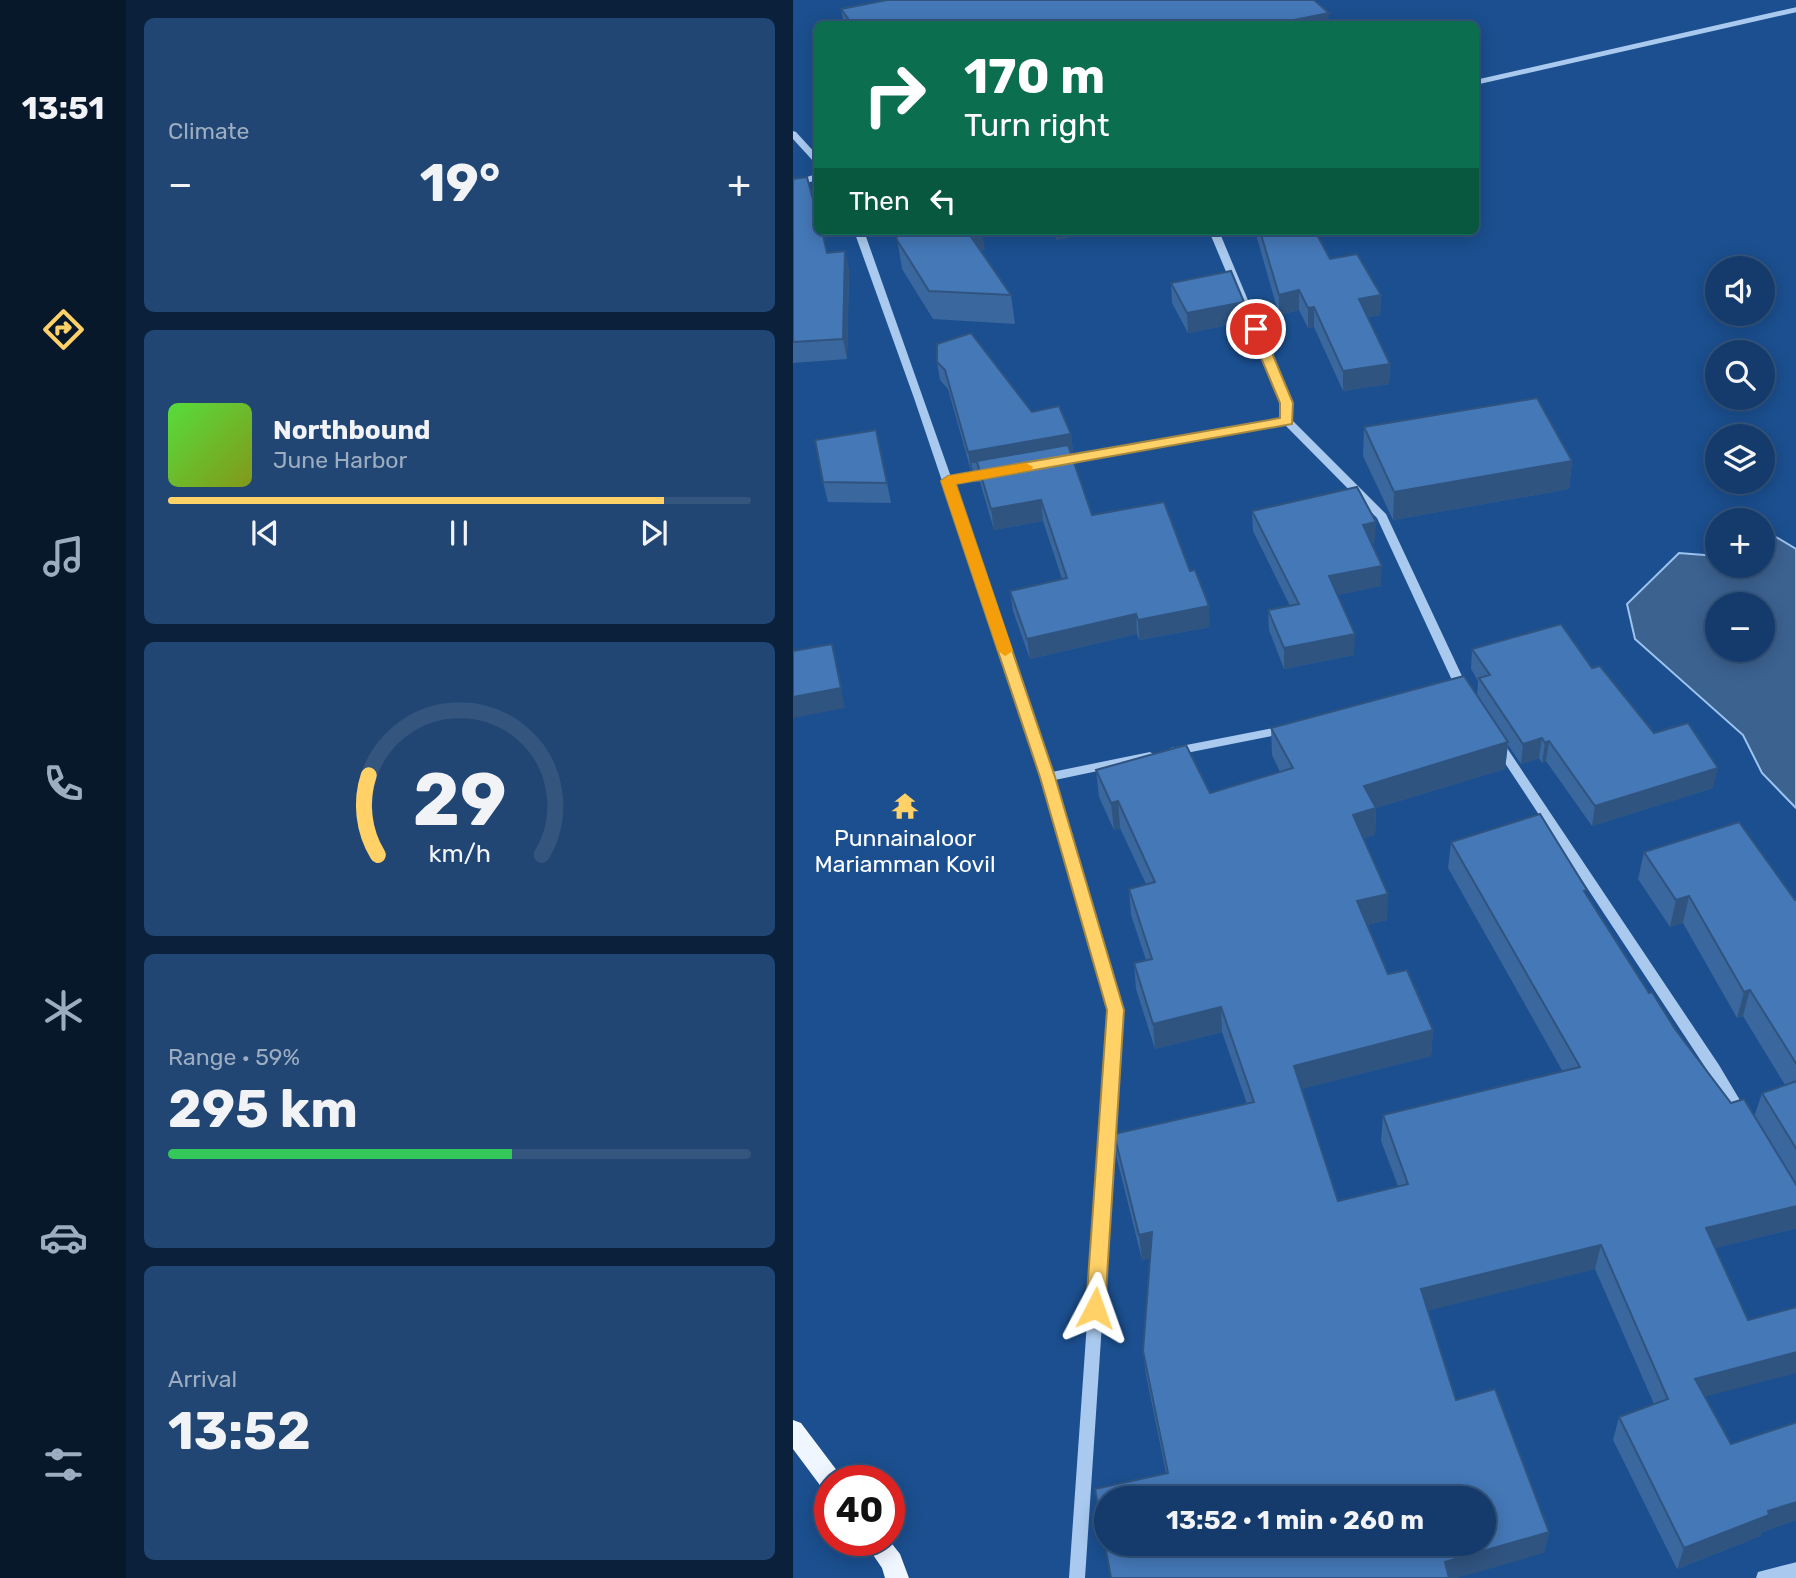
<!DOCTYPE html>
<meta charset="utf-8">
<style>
body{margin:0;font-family:Rubik,sans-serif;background:#214673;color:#f1f3f6;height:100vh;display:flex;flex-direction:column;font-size:26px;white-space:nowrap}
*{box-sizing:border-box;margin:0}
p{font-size:23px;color:#9dadc1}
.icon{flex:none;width:38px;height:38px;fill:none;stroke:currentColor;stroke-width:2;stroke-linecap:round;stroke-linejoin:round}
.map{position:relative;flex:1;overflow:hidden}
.details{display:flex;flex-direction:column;gap:18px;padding:18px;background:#0b203b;width:667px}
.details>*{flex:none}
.guide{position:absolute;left:21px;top:21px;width:665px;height:214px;border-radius:10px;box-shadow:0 4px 18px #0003,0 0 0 2px #33557e;background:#0b6e4f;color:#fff;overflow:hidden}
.tools{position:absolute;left:912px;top:256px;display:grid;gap:14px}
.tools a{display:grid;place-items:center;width:70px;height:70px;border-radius:50%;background:#143b6b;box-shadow:0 4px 18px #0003,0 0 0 2px #33557e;font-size:35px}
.speed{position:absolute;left:21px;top:1465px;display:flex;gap:14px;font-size:35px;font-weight:700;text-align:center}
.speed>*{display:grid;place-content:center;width:91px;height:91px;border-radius:50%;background:#143b6b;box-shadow:0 4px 18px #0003,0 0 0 2px #33557e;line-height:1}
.speed .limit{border:10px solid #d22;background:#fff;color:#111}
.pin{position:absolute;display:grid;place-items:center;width:60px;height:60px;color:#fff;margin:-30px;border:4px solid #fff;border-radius:50%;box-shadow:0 2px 7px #0007}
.me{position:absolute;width:77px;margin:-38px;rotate:4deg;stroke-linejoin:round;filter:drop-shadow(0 0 5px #0008)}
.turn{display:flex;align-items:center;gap:24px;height:147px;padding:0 35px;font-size:32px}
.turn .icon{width:91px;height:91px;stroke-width:2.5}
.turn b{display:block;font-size:49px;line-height:60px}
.then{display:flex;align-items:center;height:66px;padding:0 35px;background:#0003;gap:14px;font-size:26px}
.big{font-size:52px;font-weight:700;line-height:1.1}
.details .widget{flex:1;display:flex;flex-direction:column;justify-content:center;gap:10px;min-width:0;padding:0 24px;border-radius:10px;background:#214673}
.details .dial{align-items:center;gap:0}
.dial svg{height:182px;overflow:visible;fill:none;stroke:#33557e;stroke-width:7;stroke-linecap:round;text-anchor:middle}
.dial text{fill:#f1f3f6;stroke:none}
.song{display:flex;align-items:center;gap:21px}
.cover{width:84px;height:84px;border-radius:10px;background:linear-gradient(135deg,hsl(110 70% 55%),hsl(70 70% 35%))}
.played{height:7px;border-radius:4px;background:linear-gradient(90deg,#ffd166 85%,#33557e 85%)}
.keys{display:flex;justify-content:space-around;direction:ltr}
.heat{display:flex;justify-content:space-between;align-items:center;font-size:38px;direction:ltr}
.charge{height:10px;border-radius:5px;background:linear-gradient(90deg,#34c759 59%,#33557e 0)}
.trip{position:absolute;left:301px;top:1486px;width:402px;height:70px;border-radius:35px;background:#143b6b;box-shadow:0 4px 18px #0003,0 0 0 2px #33557e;font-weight:700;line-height:70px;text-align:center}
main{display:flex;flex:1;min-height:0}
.tab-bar{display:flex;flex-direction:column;width:126px;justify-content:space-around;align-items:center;background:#08182b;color:#9dadc1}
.tab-bar .icon{width:49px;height:49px}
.tab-bar .current{color:#ffd166}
.tab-bar b{font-size:32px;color:#f1f3f6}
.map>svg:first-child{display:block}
.water{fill:#3c6290;stroke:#9cc4f0;stroke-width:2;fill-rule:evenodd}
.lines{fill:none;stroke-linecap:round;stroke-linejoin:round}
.minor{fill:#a9c9ee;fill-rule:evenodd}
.major{fill:#f0f6ff;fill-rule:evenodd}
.wall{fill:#3a679d}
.shaded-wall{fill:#305480}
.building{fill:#4478b7;stroke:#305480;stroke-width:2;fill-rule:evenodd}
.route{fill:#ffd166;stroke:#a68842;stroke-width:2}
.slow{fill:#f59e0b}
.labels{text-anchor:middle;stroke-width:7;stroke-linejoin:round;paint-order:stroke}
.poi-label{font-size:23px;fill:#fff;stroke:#1b4f8f}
</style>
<main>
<nav class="tab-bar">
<b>13:51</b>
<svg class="icon current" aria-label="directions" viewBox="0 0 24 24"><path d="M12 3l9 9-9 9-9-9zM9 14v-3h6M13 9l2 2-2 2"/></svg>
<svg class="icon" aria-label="music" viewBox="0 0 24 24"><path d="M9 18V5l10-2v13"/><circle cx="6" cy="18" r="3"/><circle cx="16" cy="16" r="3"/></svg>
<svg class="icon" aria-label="phone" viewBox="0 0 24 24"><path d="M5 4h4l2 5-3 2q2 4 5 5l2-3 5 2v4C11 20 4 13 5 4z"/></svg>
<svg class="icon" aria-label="climate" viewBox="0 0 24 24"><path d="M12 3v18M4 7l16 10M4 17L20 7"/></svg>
<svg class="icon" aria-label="car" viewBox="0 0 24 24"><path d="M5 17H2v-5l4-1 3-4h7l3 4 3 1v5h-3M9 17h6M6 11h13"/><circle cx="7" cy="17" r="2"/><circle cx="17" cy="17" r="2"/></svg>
<svg class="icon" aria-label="filters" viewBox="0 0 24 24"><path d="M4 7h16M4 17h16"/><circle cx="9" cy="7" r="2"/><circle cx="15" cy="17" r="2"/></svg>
</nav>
<section class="details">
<div class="widget"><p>Climate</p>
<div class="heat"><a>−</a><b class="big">19°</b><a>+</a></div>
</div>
<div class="widget">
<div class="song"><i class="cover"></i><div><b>Northbound</b><p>June Harbor</p></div></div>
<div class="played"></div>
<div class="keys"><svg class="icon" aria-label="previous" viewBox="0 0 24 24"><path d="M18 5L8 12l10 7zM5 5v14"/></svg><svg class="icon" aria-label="pause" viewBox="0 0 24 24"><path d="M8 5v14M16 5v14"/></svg><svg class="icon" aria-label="next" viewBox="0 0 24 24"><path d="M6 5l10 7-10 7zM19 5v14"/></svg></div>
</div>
<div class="widget dial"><svg viewBox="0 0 100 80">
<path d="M14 69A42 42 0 1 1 86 69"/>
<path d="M14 69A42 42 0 0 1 10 34" stroke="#ffd166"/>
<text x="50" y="56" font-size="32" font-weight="700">29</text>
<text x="50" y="72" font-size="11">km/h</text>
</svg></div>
<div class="widget"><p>Range · 59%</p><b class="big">295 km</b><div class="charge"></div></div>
<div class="widget"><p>Arrival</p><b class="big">13:52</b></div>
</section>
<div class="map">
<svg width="1004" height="1578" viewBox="0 0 1004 1578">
<rect width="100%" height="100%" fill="#1b4f8f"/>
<path class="water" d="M983 537 1003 549V808L969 773 950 735 842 639 834 604 886 553 924 556V565H970V559ZM924 604H970V649H924Z"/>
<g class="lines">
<g class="minor">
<path d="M1004 7V12L682 85V80Z"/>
<path d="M0 131 3 132 24 155V163L21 162 0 139Z"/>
<path d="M24 174V180L0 187V181Z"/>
<path d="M61 231H71L158 477 197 470 202 473 197 476 160 483 259 772 357 752 363 756 357 760 262 780 330 1010 292 1578H276L316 1010 249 777 121 398Z"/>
<path d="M416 231H426L498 403 499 420 593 514 676 691 674 694H666L664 691 584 518 492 425 263 465 258 462 263 459 489 419 488 403Z"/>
<path d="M495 725 499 726 501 729 499 732 378 756 372 752 378 748Z"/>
<path d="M704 738 708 739 926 1065 954 1112 956 1116 954 1120 949 1122 944 1120 916 1073 700 745 698 742Z"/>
<path d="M1004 1562V1578H963L965 1572Z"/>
</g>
<g class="major">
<path d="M0 1420 8 1423 45 1472 48 1480H37V1491L29 1488 0 1449Z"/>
<path d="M70 1540H96L107 1554 116 1578H92L89 1568Z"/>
</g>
</g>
<g class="wall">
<path d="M48 9 535 24H51Z"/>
<path d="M0 179 34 253 52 251 56 271 54 359 0 363Z"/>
<path d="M103 231 192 249 187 250 218 295 222 324 140 319 109 269Z"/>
<path d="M259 231H304L264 240Z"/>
<path d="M462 231H522L537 259 588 295 587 315 575 317 597 364 596 384 550 391 521 327 515 328 506 310 486 315Z"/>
<path d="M378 283 451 302V322L395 333 379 303Z"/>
<path d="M144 362 239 412 278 434 280 453H278L299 515 417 627 346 640 344 634 237 659 220 611 217 591 269 579 250 521 201 530 187 482H181L180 471H178L155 389 147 380Z"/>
<path d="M571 427 779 461 776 489 600 520 570 456Z"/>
<path d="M30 482 94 483 98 503 35 502Z"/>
<path d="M459 511 582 542 579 543 588 586 544 595 561 655 491 669 476 630 475 610 497 606 460 531Z"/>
<path d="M679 649 799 668 861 733 920 788 799 826 753 761 749 763 746 758 728 764 715 745 712 769 583 808 582 835 571 838 594 920 574 925 595 974 640 1030 638 1056 508 1089 545 1201 605 1186 588 1141 590 1115 770 1072 655 868 658 842 793 894 856 993 938 1103 961 1117 969 1093 992 1085 950 1016 944 1018 890 923 877 927 845 879 851 852 1004 899V1228L922 1248 912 1397 938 1444 1004 1422V1520L969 1532 967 1536 884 1569 820 1440 826 1417 861 1404 802 1269 635 1310 663 1400 756 1532 751 1553 373 1473 353 1375 350 1351 357 1258 349 1260 324 1159 321 1134 454 1104 429 1032 362 1049 343 989 341 963 353 960 338 915 336 889 353 884 327 828 321 830 306 797 303 770 417 793 487 772 479 755 478 728 684 696 685 681 678 669Z"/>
</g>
<g class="shaded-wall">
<path d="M536 13 535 24H481Z"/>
<path d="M170 231H189L192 249 173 252Z"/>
<path d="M263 231H304L264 240Z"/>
<path d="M52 251 56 271 54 359 50 339Z"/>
<path d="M506 290V310L486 315V295Z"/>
<path d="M588 295 587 315 565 319 566 299Z"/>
<path d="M451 302V322L395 333 394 313Z"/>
<path d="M521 307V327L515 328V308Z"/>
<path d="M597 364 596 384 550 391V371Z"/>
<path d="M278 434 280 453 186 469 184 462H178L180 471H178L175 452Z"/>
<path d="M779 461 776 489 600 520 601 492Z"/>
<path d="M248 500 250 521 201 530 198 509Z"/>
<path d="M583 522 582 542 569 545 570 525Z"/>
<path d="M589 566 588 586 536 597V576Z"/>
<path d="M416 606 417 627 346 640 345 620Z"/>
<path d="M343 614 344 634 237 659 234 639Z"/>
<path d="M562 634 561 655 491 669V648Z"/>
<path d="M39 644 52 708 0 718V697Z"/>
<path d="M749 738 746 758 728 764 730 744Z"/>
<path d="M756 741 753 761 749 763 752 743Z"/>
<path d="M715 742 712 769 583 808 582 835 559 842 560 815 571 786Z"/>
<path d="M925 768 920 788 799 826 802 806Z"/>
<path d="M325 801 327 828 321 830 318 803Z"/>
<path d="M595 894 594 920 563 928 564 901Z"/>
<path d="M896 896 890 923 877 927 883 900Z"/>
<path d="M957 990 950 1016 944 1018 951 992Z"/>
<path d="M428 1007 429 1032 362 1049 360 1024Z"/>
<path d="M640 1030 638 1056 501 1091V1066Z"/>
<path d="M1004 1206V1228L906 1252 913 1228Z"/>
<path d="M359 1232 362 1257 349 1260 346 1235Z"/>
<path d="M808 1245 802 1269 626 1313 628 1289Z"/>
<path d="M1004 1352V1373L895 1401 902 1379Z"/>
<path d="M1004 1502V1520L969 1532 967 1536 884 1569 891 1548 975 1511Z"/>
<path d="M756 1532 751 1553 665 1578H649L652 1562Z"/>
</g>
<g class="building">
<path d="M94 0H521L536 13 481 24H59L48 9Z"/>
<path d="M14 177 24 215V231H29L34 253 52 251 50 339 0 342V179Z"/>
<path d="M103 231H174L218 295 136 291 104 240Z"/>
<path d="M467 231H522L537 259 564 254 588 295 566 299 597 364 550 371 521 307 515 308 506 290 486 295Z"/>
<path d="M438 271 451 302 394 313 378 283Z"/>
<path d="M178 333 239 412 266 406 278 434 175 452 152 370 144 362V344Z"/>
<path d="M744 398 779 461 601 492 571 427Z"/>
<path d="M83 430 94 483 30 482 22 440Z"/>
<path d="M275 445 299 515 371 502 397 571 402 570 416 606 345 620 343 614 234 639 217 591 274 578 248 500 198 509 184 462H178Z"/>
<path d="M564 487 583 522 570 525 589 566 536 576 562 634 491 648 475 610 506 604 459 511Z"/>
<path d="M768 624 799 668 807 666 861 733 895 723 925 768 802 806 756 741 752 743 749 738 730 744 686 678 697 675 679 649Z"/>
<path d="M39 644 48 688 0 697V651Z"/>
<path d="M671 676 715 742 571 786 583 808 560 815 595 894 564 901 595 974 614 970 640 1030 501 1066 545 1201 615 1184 590 1115 787 1067 658 842 747 814 794 890 791 891 856 993 859 992 882 1029 938 1103 951 1099 1004 1186V1206L913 1228 955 1320 1004 1307V1352L902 1379 938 1444 1004 1422V1502L975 1511 976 1515 891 1548 826 1417 875 1399 808 1245 628 1289 663 1400 702 1389 756 1532 652 1562 656 1578H318L302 1489 375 1473 350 1351 359 1232 346 1235 321 1134 461 1102 428 1007 360 1024 341 963 359 959 336 889 362 882 325 801 318 803 303 770 393 745 417 793 500 768 478 728ZM313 1498H691V1544H313Z"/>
<path d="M946 822 1002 900 1004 899V1065L957 990 951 992 896 896 883 900 851 852Z"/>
<path d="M1004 1081V1150L969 1093Z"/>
</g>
<path class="route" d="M463 325 469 329 500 403 499 424 163 484 262 777 331 1010 312 1308 309 1314 302 1317 295 1314 293 1308 314 1010 247 777 148 481 155 476 487 418V403L456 329Z"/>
<path class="slow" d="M233 463 240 467 238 470 163 484 220 651 212 656 205 651 148 481 155 476Z"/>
<defs>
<symbol id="temple-bare" viewBox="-9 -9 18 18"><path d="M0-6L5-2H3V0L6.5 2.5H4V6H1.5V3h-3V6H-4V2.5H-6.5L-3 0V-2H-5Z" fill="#ffd166" stroke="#1b4f8f" stroke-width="2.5" paint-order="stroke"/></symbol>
</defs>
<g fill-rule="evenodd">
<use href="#temple-bare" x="93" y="787" width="38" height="38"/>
</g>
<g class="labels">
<g class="poi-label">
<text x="112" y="846">Punnainaloor<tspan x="112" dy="26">Mariamman Kovil</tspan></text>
</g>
</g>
</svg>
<div class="tools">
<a><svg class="icon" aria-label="sound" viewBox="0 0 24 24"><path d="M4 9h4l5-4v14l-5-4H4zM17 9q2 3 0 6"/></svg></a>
<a><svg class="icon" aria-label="search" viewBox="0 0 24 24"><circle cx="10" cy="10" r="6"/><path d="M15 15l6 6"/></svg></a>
<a><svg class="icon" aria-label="layers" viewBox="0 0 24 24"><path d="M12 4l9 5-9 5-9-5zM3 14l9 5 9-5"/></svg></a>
<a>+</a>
<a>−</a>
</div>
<div class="speed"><div class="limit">40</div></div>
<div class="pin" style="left:463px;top:329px;background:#d93025"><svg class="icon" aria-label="arrive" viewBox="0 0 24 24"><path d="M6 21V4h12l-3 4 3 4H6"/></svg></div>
<svg class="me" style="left:302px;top:1308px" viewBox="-20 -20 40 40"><path d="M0-17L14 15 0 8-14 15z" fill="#ffd166" stroke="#fff" stroke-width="4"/></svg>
<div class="trip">13:52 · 1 min · 260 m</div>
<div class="guide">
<div class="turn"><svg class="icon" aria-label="right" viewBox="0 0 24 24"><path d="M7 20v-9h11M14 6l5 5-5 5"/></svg><div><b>170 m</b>Turn right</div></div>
<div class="then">Then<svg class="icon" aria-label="left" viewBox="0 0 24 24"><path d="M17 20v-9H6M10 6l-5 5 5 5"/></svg></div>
</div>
</div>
</main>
